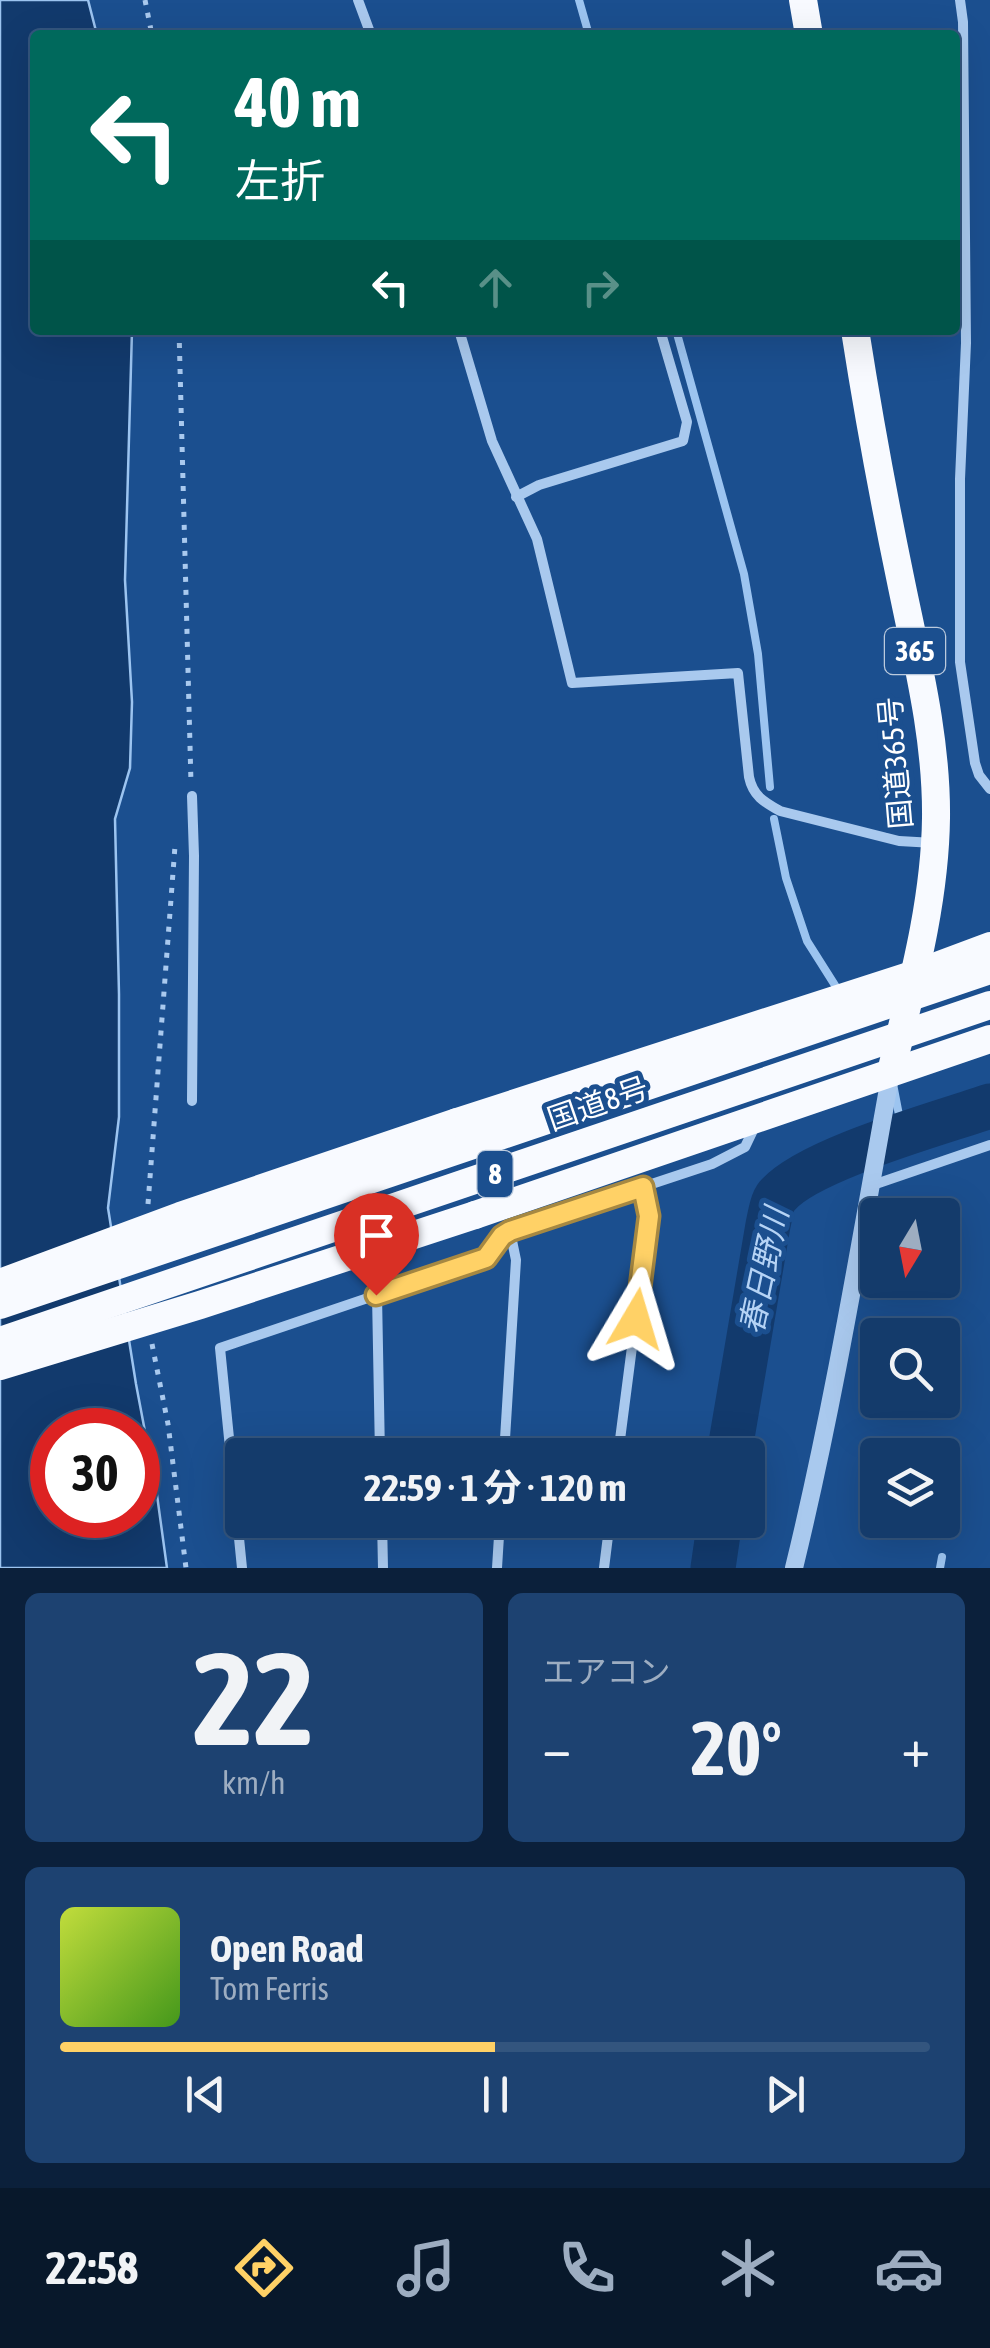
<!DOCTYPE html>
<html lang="ja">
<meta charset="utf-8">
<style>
body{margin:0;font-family:"Asap Condensed","Noto Sans JP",sans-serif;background:#1d4271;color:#f1f3f6;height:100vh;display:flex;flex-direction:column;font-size:38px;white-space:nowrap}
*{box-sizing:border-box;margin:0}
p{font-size:32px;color:#9dadc1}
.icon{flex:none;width:55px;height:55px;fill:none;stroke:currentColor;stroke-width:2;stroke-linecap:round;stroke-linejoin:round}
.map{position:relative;height:1568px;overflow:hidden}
.drawer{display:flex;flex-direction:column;gap:25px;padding:25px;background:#0b203b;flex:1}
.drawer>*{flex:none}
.banner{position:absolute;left:30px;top:30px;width:930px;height:305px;border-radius:10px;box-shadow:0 10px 40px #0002,0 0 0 2px #33557e;background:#00695c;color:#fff;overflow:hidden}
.needle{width:65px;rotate:190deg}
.tools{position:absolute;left:860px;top:1198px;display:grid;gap:20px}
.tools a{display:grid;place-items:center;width:100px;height:100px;border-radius:10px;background:#143b6b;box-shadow:0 10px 40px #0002,0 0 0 2px #33557e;font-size:50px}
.speed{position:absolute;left:30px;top:1408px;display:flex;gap:20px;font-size:50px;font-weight:700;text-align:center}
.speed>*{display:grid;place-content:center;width:130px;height:130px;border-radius:50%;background:#143b6b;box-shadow:0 10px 40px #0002,0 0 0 2px #33557e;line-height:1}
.speed .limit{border:15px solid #d22;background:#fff;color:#111}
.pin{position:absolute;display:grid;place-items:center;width:85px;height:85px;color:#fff;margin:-102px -42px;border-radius:50% 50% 50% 0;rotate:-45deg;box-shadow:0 0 10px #0007}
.pin .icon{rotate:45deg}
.me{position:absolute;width:110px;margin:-55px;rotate:7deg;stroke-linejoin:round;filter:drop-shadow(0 0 8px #0008)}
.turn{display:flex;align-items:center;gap:35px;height:210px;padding:0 40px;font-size:45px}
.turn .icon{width:130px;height:130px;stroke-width:2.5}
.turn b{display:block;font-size:70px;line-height:85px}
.lanes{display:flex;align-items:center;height:95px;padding:0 40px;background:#0003;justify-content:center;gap:50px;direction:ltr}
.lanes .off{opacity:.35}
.big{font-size:75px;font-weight:700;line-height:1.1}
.drawer .tile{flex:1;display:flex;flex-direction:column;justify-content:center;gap:15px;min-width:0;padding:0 35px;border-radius:15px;background:#1d4271}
.drawer .dial{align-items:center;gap:0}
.dial b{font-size:130px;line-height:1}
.song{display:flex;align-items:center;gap:30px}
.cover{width:120px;height:120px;border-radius:15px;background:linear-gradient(135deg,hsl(70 70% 55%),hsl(100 70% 35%))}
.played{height:10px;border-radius:5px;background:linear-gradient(90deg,#ffd166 50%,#33557e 50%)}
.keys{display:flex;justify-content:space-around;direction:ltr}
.heat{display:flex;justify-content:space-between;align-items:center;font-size:55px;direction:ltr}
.drawer .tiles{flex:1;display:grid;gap:25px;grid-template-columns:1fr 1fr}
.tile:last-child{grid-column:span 2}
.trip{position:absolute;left:225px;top:1438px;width:540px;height:100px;border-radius:10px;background:#143b6b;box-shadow:0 10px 40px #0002,0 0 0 2px #33557e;font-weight:700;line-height:100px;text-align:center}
.menu{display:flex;height:160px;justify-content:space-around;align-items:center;background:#08182b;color:#9dadc1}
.menu .icon{width:70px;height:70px}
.menu .current{color:#ffd166}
.menu b{font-size:45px;color:#f1f3f6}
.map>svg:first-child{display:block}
.water{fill:#123a6d;stroke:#9cc4f0;stroke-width:2.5;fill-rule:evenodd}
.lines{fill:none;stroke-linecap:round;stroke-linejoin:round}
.stream{stroke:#9cc4f0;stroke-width:8}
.river{stroke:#123a6d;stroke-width:45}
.path{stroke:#a9c9ee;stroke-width:5;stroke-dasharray:5 8;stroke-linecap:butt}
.minor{stroke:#a9c9ee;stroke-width:10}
.tertiary{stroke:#a9c9ee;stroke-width:18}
.trunk{stroke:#f8faff;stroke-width:28}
.trunk-bridge{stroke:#f8faff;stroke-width:28}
.route-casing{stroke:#a68842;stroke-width:25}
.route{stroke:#ffd166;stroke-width:18}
.labels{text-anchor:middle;stroke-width:10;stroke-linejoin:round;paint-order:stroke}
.shield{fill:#1b4f8f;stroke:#bbcadd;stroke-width:2.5}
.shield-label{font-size:28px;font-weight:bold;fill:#fff}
.street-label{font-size:30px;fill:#fff;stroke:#1b4f8f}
.water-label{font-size:32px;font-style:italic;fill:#b5d3f5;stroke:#1b4f8f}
</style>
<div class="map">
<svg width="990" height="1568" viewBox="0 0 990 1568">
<rect width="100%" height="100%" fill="#1b4f8f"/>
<path class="water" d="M0 0H88L97 35H35V330H132L125 580 132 702 130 768 115 819 119 994V1117L108 1208 136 1384 157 1495 167 1568H0ZM52 1430H138V1515H52Z"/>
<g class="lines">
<g class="stream">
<path d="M579 0 589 35"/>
<path d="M676 330 744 574 758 654 770 787"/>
<path d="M774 819 786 878 807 941 838 990"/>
<path d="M894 1089 899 1115 895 1138"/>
<path d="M940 1568 942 1557"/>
</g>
<g class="river">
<path d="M729 1455 768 1225C770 1216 772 1202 777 1196 808 1159 941 1123 990 1106"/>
<path d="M713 1568 720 1520"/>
</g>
<g class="path">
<path d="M145 0 152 35"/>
<path d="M179 330 191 783"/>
<path d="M148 1204 175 846"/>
<path d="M152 1344 168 1424 186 1568"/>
</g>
<g class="minor">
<path d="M358 0 371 35"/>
<path d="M960 0 963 22 966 343 960 479V662L975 763 979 775 990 789"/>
<path d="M459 330 492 441 537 539 572 683 738 673 749 777C753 796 764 802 780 811L899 841 934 843"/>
<path d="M516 497 539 485 683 441 687 422 660 330"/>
<path d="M192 796 194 856 192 1101"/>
<path d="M870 1186 990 1145"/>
<path d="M377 1295 380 1455"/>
<path d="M504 1455 516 1260 510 1231"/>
<path d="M618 1455 649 1216 643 1187"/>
<path d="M382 1520 383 1568"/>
<path d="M242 1568 220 1348 486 1258 502 1237 510 1231 712 1164 745 1147 756 1124"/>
<path d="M497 1568 500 1520"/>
<path d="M604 1568 610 1520"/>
</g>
<path class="tertiary" d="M794 1568C834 1404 861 1238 891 1072"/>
<g class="trunk">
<path d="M803 0 809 35"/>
<path d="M855 330C868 413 883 495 900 577 916 656 937 737 936 818 935 904 911 989 891 1072"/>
<path d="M457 1122 915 974 990 946"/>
<path d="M475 1215 990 1039"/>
</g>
<g class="trunk-bridge">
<path d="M0 1283 180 1216 457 1122"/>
<path d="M0 1305 990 970"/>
<path d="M0 1341 990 1005"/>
<path d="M0 1366 200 1305 475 1215"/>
</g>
</g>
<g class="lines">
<defs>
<path id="route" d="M376 1295 486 1258 502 1236 510 1231 643 1187 649 1216 636 1319"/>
</defs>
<use href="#route" class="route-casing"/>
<use href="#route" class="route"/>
</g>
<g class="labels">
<g class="shield">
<rect x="885" y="628" width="60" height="46" rx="8"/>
<rect x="477.5" y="1151" width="35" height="46" rx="8"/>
</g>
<g class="shield-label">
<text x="915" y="661">365</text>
<text x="495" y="1184">8</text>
</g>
<g class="street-label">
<text transform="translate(896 763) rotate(-95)" y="10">国道365号</text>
<text transform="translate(598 1104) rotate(-19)" y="10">国道8号</text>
</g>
<g class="water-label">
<text transform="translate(764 1271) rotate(-78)" y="11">春日野川</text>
</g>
</g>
</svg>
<div class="tools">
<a><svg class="needle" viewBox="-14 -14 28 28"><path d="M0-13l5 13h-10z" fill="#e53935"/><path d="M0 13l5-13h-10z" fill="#9dadc1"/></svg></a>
<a><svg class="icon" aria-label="search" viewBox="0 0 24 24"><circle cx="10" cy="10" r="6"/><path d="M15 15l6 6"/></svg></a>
<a><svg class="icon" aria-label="layers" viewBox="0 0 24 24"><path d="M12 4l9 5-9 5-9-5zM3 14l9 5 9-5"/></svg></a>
</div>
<div class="speed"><div class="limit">30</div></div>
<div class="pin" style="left:376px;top:1295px;background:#d93025"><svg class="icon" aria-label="arrive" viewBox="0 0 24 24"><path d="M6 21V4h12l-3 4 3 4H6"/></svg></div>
<svg class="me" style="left:636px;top:1319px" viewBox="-20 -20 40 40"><path d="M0-17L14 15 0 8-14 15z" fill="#ffd166" stroke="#fff" stroke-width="4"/></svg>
<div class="trip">22:59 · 1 分 · 120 m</div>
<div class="banner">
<div class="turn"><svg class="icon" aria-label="left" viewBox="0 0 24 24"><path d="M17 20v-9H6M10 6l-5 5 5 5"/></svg><div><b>40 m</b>左折</div></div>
<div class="lanes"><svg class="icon" aria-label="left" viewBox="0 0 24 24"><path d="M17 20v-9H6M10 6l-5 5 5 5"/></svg><svg class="icon off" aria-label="ahead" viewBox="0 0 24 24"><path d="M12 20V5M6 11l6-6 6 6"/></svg><svg class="icon off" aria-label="right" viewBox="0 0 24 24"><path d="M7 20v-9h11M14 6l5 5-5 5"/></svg></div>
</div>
</div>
<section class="drawer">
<div class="tiles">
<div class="tile dial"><b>22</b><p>km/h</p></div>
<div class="tile"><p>エアコン</p>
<div class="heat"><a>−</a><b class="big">20°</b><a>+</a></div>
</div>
<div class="tile">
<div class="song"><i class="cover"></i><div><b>Open Road</b><p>Tom Ferris</p></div></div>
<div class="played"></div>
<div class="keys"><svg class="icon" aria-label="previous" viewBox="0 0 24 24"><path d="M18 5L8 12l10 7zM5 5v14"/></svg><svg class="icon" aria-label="pause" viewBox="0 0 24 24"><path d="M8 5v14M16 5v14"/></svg><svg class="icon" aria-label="next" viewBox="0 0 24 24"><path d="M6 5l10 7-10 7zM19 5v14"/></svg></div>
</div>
</div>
</section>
<nav class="menu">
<b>22:58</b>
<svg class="icon current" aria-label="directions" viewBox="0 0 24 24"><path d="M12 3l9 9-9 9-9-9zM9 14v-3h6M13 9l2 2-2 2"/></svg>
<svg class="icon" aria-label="music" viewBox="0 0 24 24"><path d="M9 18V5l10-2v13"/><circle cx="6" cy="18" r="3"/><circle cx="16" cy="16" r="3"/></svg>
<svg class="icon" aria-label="phone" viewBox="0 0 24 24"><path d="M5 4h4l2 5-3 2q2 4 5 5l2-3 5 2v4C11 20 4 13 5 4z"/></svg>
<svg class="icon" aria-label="climate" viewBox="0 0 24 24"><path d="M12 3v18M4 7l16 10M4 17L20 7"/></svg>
<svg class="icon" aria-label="car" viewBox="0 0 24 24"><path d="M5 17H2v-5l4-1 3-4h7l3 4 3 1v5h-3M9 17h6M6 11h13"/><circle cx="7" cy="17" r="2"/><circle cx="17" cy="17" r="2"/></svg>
</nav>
